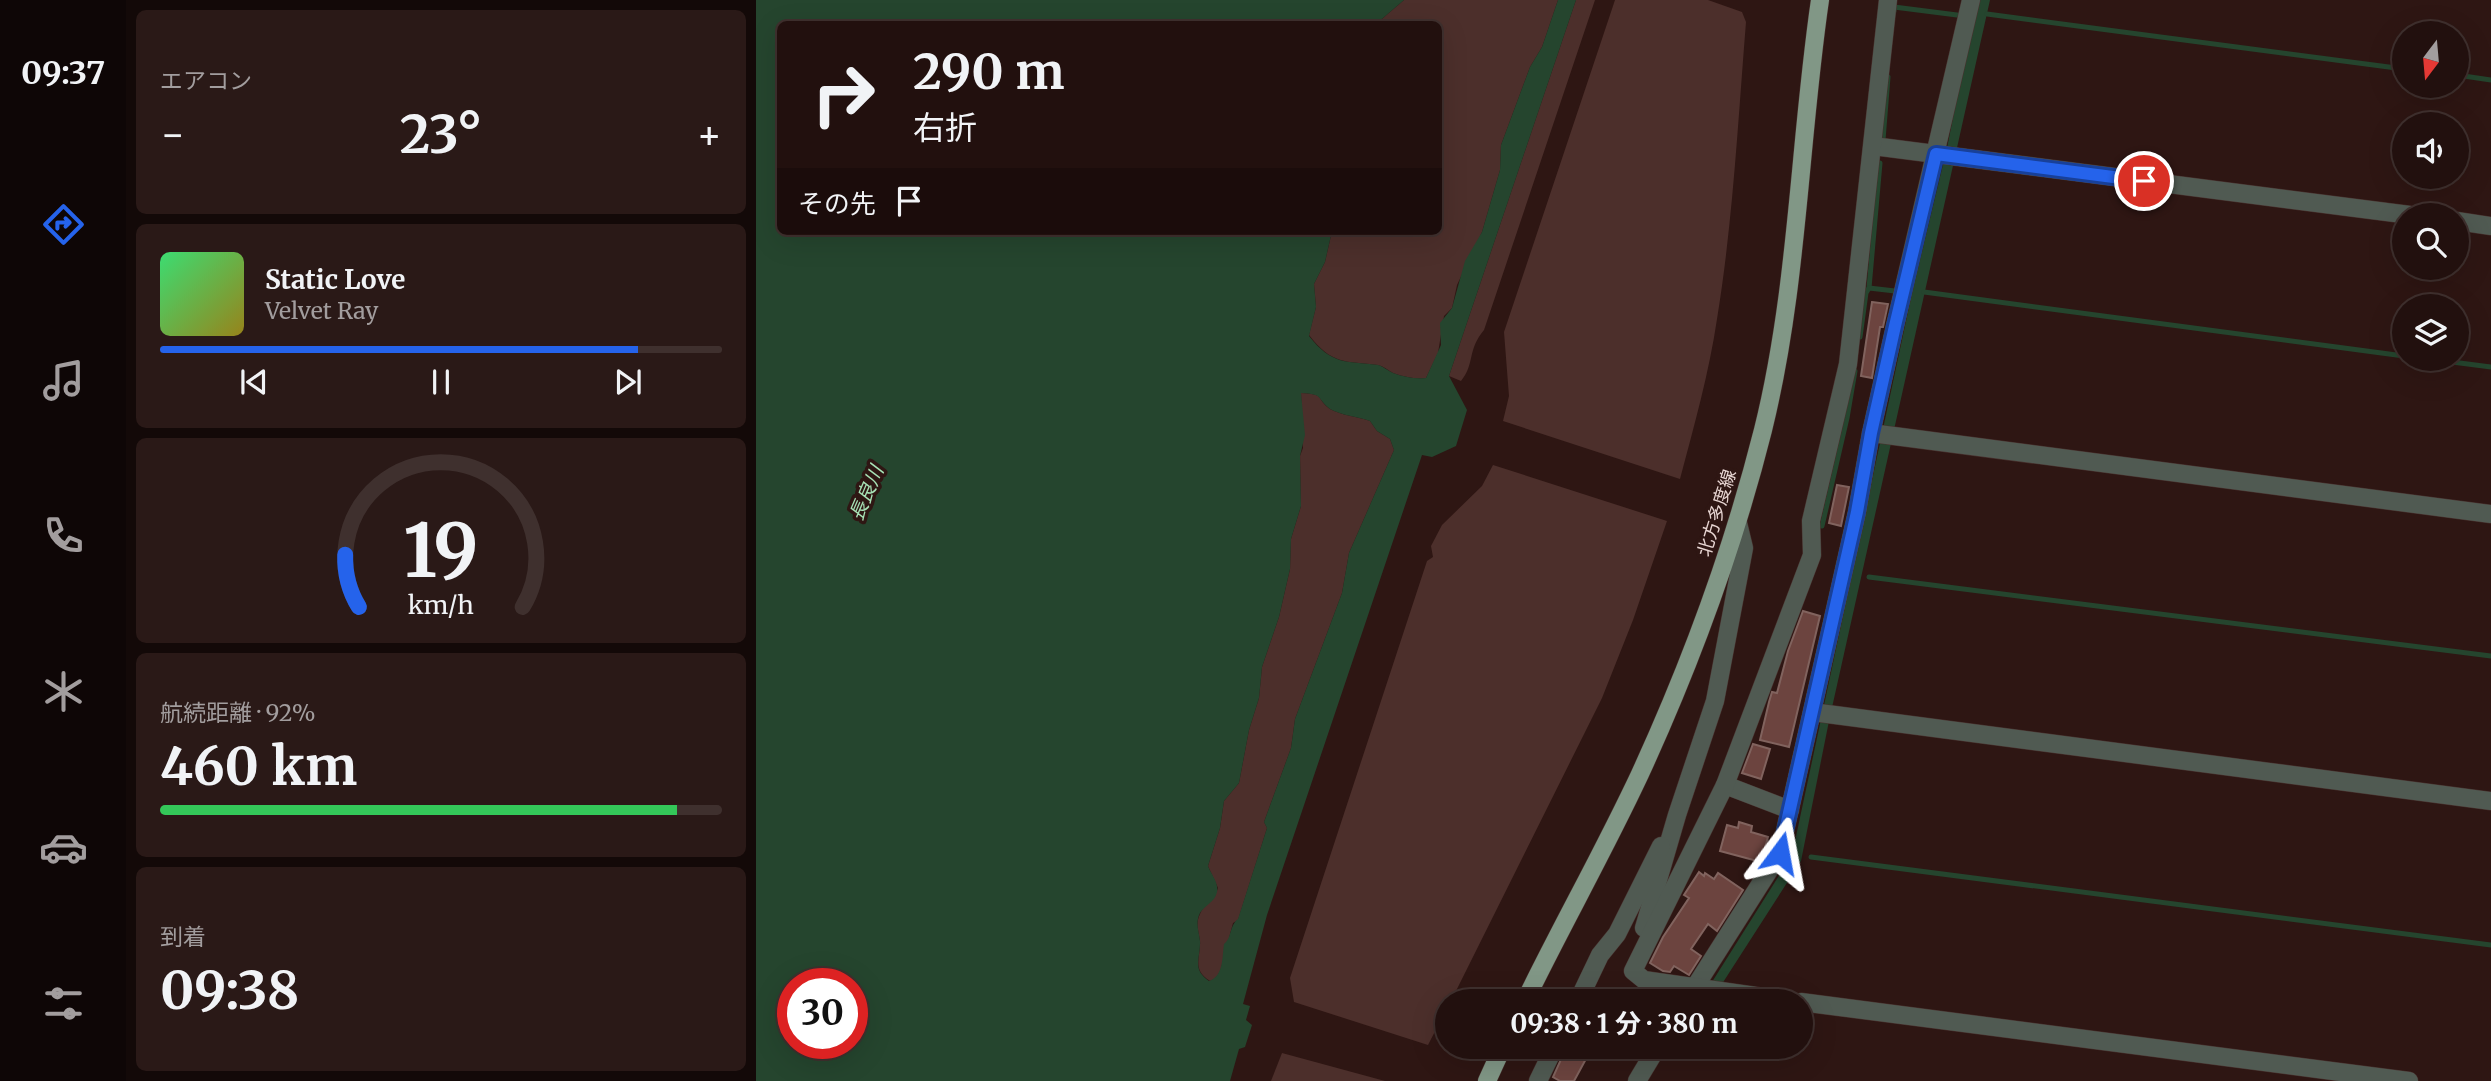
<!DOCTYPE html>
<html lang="ja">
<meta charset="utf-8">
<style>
body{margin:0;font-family:Merriweather,"Noto Sans JP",serif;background:#2a1917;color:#f1f3f6;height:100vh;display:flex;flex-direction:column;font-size:26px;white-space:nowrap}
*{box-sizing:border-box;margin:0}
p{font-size:23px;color:#a29d9e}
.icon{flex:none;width:38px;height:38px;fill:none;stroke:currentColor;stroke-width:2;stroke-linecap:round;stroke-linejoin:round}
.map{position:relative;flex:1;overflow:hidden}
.sheet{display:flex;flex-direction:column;gap:10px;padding:10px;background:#130908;width:630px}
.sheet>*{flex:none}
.banner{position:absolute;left:21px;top:21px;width:665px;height:214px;border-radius:10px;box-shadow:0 7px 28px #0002,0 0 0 2px #3f302e;background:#22100e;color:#f1f3f6;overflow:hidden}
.needle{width:46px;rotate:196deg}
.fabs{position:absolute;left:1636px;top:21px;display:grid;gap:14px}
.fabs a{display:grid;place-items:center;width:77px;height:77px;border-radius:50%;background:#22100e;box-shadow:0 7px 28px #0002,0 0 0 2px #3f302e;font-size:35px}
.speed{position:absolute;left:21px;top:968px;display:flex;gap:14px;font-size:35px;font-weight:700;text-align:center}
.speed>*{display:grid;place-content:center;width:91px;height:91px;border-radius:50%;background:#22100e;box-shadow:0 7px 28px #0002,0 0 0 2px #3f302e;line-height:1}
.speed .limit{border:10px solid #d22;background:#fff;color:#111}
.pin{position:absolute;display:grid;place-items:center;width:60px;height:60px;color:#fff;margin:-30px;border:4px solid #fff;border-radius:50%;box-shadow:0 2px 7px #0007}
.me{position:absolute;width:77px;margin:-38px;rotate:13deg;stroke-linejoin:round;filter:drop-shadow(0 0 5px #0008)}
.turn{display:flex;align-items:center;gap:24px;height:147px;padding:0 21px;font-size:32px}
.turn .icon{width:91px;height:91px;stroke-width:2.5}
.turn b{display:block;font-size:49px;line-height:60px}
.then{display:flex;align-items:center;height:66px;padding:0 21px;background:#0003;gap:14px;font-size:26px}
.big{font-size:52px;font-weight:700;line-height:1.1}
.sheet .widget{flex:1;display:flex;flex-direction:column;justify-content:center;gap:10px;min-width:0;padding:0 24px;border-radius:10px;background:#2a1917}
.sheet .dial{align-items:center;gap:0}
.dial svg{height:182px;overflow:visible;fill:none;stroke:#3f302e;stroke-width:7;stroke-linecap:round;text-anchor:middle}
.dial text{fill:#f1f3f6;stroke:none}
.song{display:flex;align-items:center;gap:21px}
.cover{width:84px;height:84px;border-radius:10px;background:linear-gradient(135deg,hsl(140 70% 55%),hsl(50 70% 35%))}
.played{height:7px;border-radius:4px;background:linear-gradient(90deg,#2563eb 85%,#3f302e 85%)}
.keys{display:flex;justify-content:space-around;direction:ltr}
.heat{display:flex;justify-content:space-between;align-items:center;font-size:38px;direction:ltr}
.charge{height:10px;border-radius:5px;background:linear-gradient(90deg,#34c759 92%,#3f302e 0)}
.trip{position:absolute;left:679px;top:989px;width:378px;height:70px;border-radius:35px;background:#22100e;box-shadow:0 7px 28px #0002,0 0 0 2px #3f302e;font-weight:700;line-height:70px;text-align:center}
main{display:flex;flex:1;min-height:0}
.menu{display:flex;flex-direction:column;width:126px;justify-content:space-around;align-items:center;background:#0e0606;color:#a29d9e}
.menu .icon{width:49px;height:49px}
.menu .active{color:#2563eb}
.menu b{font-size:32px;color:#f1f3f6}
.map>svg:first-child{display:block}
.green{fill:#4c2f2b}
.water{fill:#25452e;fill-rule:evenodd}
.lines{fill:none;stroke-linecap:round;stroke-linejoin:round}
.stream{stroke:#25452e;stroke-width:5}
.building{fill:#6c443f;stroke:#81635e;stroke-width:2}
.minor-casing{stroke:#48312e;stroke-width:19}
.primary-casing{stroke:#48312e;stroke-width:19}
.minor{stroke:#505a52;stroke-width:18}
.primary{stroke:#819786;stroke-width:18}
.route-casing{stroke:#184099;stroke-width:18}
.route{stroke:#2563eb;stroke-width:12}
.labels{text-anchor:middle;stroke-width:7;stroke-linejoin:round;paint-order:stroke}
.street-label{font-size:18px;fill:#e8d6d3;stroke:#2e1613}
.water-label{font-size:19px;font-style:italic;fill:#a8e3b7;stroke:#2e1613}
</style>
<main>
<nav class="menu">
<b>09:37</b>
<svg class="icon active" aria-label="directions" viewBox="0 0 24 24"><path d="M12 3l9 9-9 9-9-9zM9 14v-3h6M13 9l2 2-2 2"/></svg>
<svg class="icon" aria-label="music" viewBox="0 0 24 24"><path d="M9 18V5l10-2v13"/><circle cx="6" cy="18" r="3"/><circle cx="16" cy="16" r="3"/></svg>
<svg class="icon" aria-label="phone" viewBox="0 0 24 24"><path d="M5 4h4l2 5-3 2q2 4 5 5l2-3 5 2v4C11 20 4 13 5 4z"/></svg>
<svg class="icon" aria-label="climate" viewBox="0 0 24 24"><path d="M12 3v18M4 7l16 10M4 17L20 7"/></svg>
<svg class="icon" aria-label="car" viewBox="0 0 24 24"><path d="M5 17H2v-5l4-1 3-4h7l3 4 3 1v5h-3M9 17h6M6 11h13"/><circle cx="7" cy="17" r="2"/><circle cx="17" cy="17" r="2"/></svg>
<svg class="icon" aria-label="filters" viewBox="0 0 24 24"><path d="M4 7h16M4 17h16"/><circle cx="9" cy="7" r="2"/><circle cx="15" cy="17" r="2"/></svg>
</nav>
<section class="sheet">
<div class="widget"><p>エアコン</p>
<div class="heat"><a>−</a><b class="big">23°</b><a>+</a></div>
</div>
<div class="widget">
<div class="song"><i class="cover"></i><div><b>Static Love</b><p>Velvet Ray</p></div></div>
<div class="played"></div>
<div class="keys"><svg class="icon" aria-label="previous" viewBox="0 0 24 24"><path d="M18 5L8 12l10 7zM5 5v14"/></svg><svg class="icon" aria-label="pause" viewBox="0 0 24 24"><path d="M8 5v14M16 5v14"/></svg><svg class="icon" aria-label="next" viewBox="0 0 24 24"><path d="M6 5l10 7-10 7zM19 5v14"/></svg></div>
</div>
<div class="widget dial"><svg viewBox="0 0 100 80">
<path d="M14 69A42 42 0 1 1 86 69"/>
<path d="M14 69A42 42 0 0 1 8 46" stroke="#2563eb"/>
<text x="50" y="56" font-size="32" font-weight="700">19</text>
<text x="50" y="72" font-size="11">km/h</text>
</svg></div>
<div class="widget"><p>航続距離 · 92%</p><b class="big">460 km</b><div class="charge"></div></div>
<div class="widget"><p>到着</p><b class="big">09:38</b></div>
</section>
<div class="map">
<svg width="1735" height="1081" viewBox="0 0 1735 1081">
<rect width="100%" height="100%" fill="#2e1613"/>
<g class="green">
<path d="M648 0H802L786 47 774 67 745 145 744 170 726 232 701 285 696 308 688 316 682 353 670 378C658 379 648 377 637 373 632 370 627 366 622 365 589 361 576 365 553 335L560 307 558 284 569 262 576 231H682V24H620Z"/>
<path d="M820 0H839L728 330C711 350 719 364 705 381L693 376Z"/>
<path d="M859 0H952L986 12 990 22C982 121 977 221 961 319 953 373 938 426 924 479L747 421 753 396 748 332Z"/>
<path d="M545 393C570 394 559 398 574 409 584 415 603 417 614 421L621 431 634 439 638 450 593 553 586 593 539 719 535 748 508 822 511 828 482 920 477 923 464 972 459 979 454 981C435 969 445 957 444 941 443 932 439 924 444 914 449 902 457 902 462 888L452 866 464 828 468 801 483 783 493 730 503 698 506 667 523 617 534 569 535 539 545 506 544 456 547 448Z"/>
<path d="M737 465 911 521 877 620 846 698 695 1001H691V1008L672 1045 538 1002 534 978 671 561 677 557 675 546 686 525 726 486Z"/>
<path d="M526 1053 629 1081H515Z"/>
</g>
<g class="water">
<path d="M0 0H648L620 24H24V231H576L569 262 558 284 560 307 553 336C576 365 589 361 622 365 627 366 632 371 637 373 648 377 658 379 670 378L685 345 684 323 696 308 709 261 726 232 744 170 745 145 774 67 786 47 802 0H820L693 376 711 410 700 446 676 457 666 455 511 915 487 1004 494 1006 490 1020 496 1025 489 1047 483 1049 474 1081H0ZM545 393C568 394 560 398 574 409 584 415 603 417 614 421L621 431 634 439 638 450 593 553 586 593 539 719 535 748 508 822 511 828 482 919C473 926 476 938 468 944 466 957 468 976 453 981 435 969 445 957 444 941 443 931 439 923 444 913 449 905 459 902 461 892 463 883 455 874 452 866L464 828 468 801 483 783 493 730 503 698 506 667 523 617 534 569 535 539 545 506 544 456 549 435ZM37 984H96V1043H37Z"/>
<path d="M1220 0H1234L1073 721 1045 861 955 1001H944L1036 855 1156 293 1191 148Z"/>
</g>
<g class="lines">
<g class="stream">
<path d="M1138 11V7L1201 15"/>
<path d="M1231 14 1648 69"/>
<path d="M1701 75 1735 80"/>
<path d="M1127 140 1132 77"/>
<path d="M1113 288 1124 163"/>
<path d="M1168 292 1648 356"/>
<path d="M1104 337 1110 293 1113 288 1139 291"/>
<path d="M1673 359 1735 367"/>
<path d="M1066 526 1091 418 1099 371"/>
<path d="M1113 577 1735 656"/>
<path d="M1055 857 1735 945"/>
</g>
</g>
<g class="building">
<path d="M1116 302 1132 304 1127 327H1124L1116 378 1105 376Z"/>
<path d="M1081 485 1093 487 1085 526 1073 523Z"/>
<path d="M1047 611 1064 616 1033 747 1004 740 1013 702 1016 692 1021 693 1032 651Z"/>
<path d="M997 744 1014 749 1005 779 986 773Z"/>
<path d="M983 822 996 826 995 832 1012 837 1005 862 964 851 971 825 982 828Z"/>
<path d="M943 872 948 876 949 873 958 879 962 873 987 890 961 931 952 924 935 949 945 956 933 975 918 966 914 972 907 971 894 963 907 937 933 898 928 895Z"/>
<path d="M811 1046H837L818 1081H804L797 1077Z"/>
</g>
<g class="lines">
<defs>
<g id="minor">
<path d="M1117 146 1654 215"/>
<path d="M1701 221 1735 226"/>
<path d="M1115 433 1735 514"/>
<path d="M1056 712 1735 801"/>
<path d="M969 785 1034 810"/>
<path d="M888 928 921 815 959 701 988 548 982 523"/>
<path d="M822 1001 844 955 861 934 905 846"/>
<path d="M930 1001 1024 853 1101 512 1115 433 1139 326 1215 0"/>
<path d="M1036 1001 888 980 877 971 969 785 1056 555 1055 521 1092 364 1132 0"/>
<path d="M1045 1002 1653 1081"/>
<path d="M782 1081 799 1046"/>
<path d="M881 1081 902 1046"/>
</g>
<g id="primary">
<path d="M769 1001C806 925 848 851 884 774 935 663 977 549 1007 430 1042 289 1043 143 1064 0"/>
<path d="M731 1081 747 1046"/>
</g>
</defs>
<use href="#minor" class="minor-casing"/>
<use href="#primary" class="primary-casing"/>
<use href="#minor" class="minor"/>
<use href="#primary" class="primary"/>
</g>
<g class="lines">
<defs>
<path id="route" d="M1024 853 1101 512 1115 433 1139 326 1180 154 1388 181"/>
</defs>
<use href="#route" class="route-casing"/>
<use href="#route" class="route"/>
</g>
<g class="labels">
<g class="street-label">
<text transform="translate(961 513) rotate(-73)" y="6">北方多度線</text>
</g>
<g class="water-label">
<text transform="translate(110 493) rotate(-67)" y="7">長良川</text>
</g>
</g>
</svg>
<div class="fabs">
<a><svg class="needle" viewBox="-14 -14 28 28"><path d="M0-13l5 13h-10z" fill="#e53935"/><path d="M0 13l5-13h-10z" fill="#a29d9e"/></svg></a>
<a><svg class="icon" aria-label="sound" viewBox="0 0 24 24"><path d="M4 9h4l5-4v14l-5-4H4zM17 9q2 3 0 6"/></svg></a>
<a><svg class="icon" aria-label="search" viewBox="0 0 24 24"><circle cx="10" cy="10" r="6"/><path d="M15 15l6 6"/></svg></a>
<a><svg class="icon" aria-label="layers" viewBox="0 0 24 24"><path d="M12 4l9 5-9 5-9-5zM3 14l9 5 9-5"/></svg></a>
</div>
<div class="speed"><div class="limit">30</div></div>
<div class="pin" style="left:1388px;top:181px;background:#d93025"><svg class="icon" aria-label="arrive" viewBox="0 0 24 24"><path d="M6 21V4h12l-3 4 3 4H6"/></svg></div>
<svg class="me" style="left:1024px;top:853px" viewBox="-20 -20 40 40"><path d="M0-17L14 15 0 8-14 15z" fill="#2563eb" stroke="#fff" stroke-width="4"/></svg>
<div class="trip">09:38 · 1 分 · 380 m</div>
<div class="banner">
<div class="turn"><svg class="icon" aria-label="right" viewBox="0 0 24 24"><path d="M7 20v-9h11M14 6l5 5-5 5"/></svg><div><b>290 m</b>右折</div></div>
<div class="then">その先<svg class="icon" aria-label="arrive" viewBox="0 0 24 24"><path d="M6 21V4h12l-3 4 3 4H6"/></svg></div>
</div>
</div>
</main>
